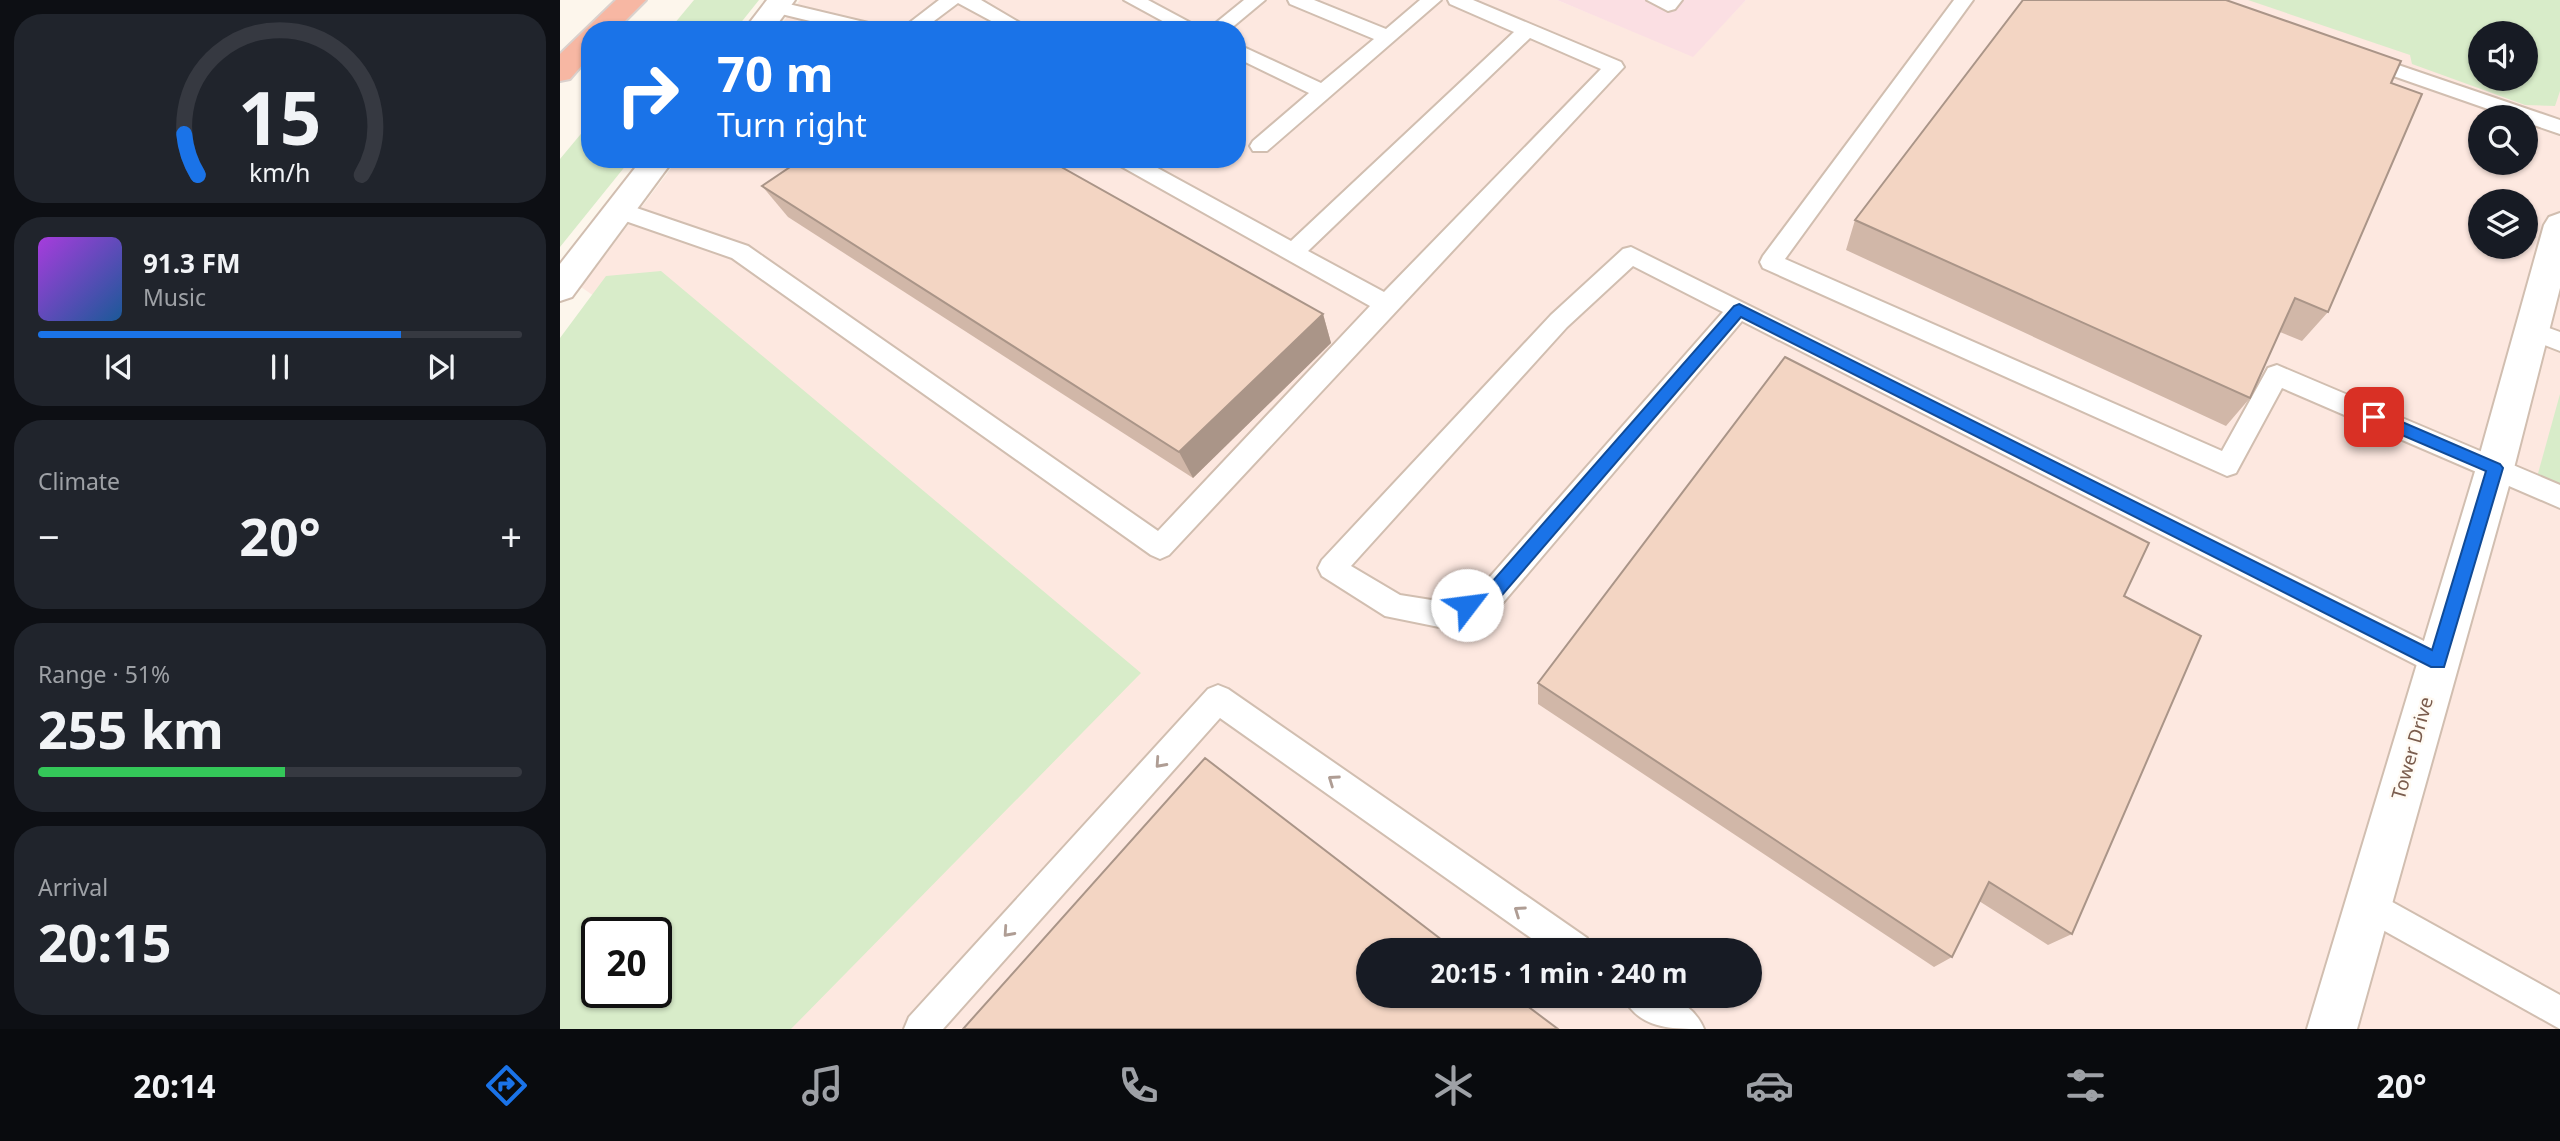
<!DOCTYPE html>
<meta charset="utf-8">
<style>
body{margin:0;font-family:"Noto Sans",sans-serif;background:#20242c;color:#f1f3f6;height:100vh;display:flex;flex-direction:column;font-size:26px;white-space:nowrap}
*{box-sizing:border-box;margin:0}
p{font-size:23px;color:#9ea1a6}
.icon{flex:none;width:38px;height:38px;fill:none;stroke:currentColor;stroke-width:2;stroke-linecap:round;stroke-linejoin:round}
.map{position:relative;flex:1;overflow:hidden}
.side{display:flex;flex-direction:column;gap:14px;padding:14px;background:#0d0f14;width:560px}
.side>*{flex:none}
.hud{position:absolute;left:21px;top:21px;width:665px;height:147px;border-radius:28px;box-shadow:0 2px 5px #0004;background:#1a73e8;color:#fff;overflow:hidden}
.buttons{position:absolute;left:1908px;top:21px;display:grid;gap:14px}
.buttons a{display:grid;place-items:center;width:70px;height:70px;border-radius:50%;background:#171b24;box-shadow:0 2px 5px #0004;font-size:35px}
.speed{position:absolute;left:21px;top:917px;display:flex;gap:14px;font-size:35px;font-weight:700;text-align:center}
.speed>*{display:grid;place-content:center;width:91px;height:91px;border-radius:50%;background:#171b24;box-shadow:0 2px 5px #0004;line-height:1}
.speed .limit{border:4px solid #111;border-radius:10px;background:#fff;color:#111}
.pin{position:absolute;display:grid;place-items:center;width:60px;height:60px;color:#fff;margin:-30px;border-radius:14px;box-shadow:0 4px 10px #0006}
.me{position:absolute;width:77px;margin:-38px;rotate:60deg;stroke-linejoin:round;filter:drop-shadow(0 0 5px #0008)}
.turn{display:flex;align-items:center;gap:24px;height:147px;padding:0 21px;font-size:32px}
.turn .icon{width:91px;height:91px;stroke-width:2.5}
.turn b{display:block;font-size:49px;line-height:60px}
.big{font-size:52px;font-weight:700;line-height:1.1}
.side .card{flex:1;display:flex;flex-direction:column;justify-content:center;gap:10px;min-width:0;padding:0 24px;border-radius:28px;background:#20242c}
.side .dial{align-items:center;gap:0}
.dial svg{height:182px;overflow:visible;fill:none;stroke:#363941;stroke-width:7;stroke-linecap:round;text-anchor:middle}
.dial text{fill:#f1f3f6;stroke:none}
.song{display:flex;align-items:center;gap:21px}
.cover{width:84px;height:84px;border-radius:10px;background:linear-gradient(135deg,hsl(280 70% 55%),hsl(210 70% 35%))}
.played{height:7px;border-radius:4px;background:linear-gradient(90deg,#1a73e8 75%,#363941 75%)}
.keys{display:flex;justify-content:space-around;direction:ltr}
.heat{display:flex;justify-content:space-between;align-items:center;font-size:38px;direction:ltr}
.charge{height:10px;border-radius:5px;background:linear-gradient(90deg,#34c759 51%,#363941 0)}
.trip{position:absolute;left:796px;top:938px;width:406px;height:70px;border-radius:35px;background:#171b24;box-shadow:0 2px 5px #0004;font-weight:700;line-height:70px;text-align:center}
.tab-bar{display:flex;height:112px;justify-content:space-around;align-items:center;background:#090b0e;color:#9ea1a6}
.tab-bar .icon{width:49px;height:49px}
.tab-bar .on{color:#1a73e8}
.tab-bar b{font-size:32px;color:#f1f3f6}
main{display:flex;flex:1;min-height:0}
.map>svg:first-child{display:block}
.commercial{fill:#fde8e0;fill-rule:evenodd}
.medical{fill:#fbdfe3}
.green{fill:#d8ecc9;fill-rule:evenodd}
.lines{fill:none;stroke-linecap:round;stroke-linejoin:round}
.lane-casing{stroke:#d1beb0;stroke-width:4}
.street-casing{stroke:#d1beb0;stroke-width:4}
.highway-casing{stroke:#dad1cd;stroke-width:4}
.lane{fill:#fff;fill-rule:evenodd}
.street{fill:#fff;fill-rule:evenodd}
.highway{fill:#f7b7a3;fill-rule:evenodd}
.wall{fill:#d1b7a8}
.shaded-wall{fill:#aa9588}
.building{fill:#f3d5c3;stroke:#aa9588;stroke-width:2}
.oneway{stroke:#af9d94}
.route{fill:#1a73e8;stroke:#114b97;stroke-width:2}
.labels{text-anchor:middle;stroke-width:5;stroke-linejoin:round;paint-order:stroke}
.street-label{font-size:19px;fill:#7a5c4d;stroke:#fffaf3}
</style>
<main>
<section class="side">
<div class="card dial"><svg viewBox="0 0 100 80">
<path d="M14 69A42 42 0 1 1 86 69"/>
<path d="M14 69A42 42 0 0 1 8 51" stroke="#1a73e8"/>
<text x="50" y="56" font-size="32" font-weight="700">15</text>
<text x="50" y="72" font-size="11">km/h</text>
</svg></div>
<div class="card">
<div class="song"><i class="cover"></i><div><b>91.3 FM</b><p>Music</p></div></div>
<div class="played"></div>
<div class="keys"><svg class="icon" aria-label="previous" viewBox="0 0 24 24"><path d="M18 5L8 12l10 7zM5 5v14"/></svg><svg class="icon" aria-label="pause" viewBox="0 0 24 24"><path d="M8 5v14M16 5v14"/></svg><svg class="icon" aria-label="next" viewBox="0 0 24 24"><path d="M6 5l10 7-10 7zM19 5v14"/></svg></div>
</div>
<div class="card"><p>Climate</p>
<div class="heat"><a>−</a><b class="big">20°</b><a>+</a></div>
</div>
<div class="card"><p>Range · 51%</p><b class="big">255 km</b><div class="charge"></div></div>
<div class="card"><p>Arrival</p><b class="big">20:15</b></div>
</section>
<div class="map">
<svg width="2000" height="1029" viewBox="0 0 2000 1029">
<rect width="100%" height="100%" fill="#fdf6ec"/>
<path class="commercial" d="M240 0H997L1133 56 1186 0H2000V1029H223L567 666 21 287 118 159H677V30H217ZM1920 33H1965V79H1920ZM1920 117H1965V163H1920ZM1920 201H1965V247H1920ZM808 950H1190V996H808Z"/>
<path class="medical" d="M997 0H1186L1133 57Z"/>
<g class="green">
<path d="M134 0H199L175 30H109Z"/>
<path d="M1688 0H2000V91L1995 106 1965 105 1852 64 1850 55ZM1920 33H1965V79H1920Z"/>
<path d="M30 123V159H71L0 247V159Z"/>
<path d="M101 271 581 673 231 1029H0V338L46 276ZM37 933H96V992H37Z"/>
<path d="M2000 394V486L1977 477Z"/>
</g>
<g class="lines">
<defs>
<g id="lane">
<path d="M379 0H421L472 30H448L398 3 362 30H340Z"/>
<path d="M564 0H588L644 30H619Z"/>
<path d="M684 0H705L669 30H647Z"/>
<path d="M728 0H754L826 29 860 0H881L707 151H693L690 146 693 141 749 93 677 58V44L761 83 814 39 730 4Z"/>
<path d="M888 0H913L1061 62 1064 67 609 555 600 559 591 555 172 258 51 216 48 210 51 204 59 202 188 246 598 531 810 306 557 164 554 159H581L731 241 954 32 890 4ZM970 38 1041 69 824 292 748 251Z"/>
<path d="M1087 0H1122L1115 9 1108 11Z"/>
<path d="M1394 0H1413L1225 259 1662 451 1708 368 1717 365 2000 485V508L1722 388 1676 473 1667 476 1203 268 1200 262 1203 256Z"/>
<path d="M216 1 321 26 323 30H287L209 11 207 7Z"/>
<path d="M1803 53 2000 120V134L1965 122V117H1951L1796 63 1793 59Z"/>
<path d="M1071 247 1888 653 1892 662 1888 671 1878 675 1868 671 1182 321 941 605 884 628 825 616 762 576 758 568 762 560 991 315 1063 249ZM1073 266 1163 312 921 587 884 602 840 595 791 566 1007 327Z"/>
<path d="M1972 322 2000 332V351L1964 337 1960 331 1964 325Z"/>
<path d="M658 685 668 689 1027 938 1031 950H988L660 718 383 1029H344L349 1017 648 689Z"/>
<path d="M1807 888 2000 995V1029L1796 915 1791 904 1796 893Z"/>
<path d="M1063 996C1096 995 1129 994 1144 1029 1111 1029 1078 1029 1063 996Z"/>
</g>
<g id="street">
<path d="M207 0H235L213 30H184Z"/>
<path d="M82 159H114L12 297 0 301V264Z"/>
<path d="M2000 213V288L1954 468 1797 1029H1747L1916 468 1984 225 1989 217Z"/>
</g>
<path id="highway" d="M56 0H86L56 30H30V56L10 79 0 81V54Z"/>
</defs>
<use href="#lane" class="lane-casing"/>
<use href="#street" class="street-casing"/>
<use href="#highway" class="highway-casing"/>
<use href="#lane" class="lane"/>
<use href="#street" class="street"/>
<use href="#highway" class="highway"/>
</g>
<g class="wall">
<path d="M1831 83 1768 312 1742 341 1720 332 1690 398 1666 426 1286 250 1295 220Z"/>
<path d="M202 186 763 314 771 343 633 478 228 217Z"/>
<path d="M1564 596 1512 934 1488 945 1419 901 1392 957 1374 967 978 704V683Z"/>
</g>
<path class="shaded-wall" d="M763 314 771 343 633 478 619 452Z"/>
<g class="building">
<path d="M1463 0H1666L1841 61 1831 83 1862 94 1768 312 1735 298 1690 398 1295 220Z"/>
<path d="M242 159H487L763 314 619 452 202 186Z"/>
<path d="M1225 357 1589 543 1564 596 1641 636 1512 934 1429 882 1392 957 978 683Z"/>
<path d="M645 758 895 950H808V996H954L998 1029H403Z"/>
</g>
<defs><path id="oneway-chevron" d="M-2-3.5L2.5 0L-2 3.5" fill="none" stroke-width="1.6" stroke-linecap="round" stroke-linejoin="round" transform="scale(1.75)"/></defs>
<g class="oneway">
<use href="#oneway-chevron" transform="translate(600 763) rotate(132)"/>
<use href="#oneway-chevron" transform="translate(773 780) rotate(-145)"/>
<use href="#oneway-chevron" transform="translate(959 911) rotate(-145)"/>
<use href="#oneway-chevron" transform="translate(448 932) rotate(132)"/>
</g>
<path class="route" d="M1179 304 1872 650 1926 471 1809 421 1807 417 1809 412H1819L1940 464 1943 468 1884 667H1871L1181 317 937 601 907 613 901 611V600L925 590 1174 306Z"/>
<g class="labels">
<g class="street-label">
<text transform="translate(1852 748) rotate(-74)" y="7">Tower Drive</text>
</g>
</g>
</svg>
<div class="buttons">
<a><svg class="icon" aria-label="sound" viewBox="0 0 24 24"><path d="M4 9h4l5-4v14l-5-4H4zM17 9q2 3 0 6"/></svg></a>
<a><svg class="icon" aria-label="search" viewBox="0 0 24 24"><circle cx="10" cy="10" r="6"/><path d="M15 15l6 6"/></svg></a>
<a><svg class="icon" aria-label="layers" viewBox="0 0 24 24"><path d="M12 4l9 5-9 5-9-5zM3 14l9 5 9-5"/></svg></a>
</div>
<div class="speed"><div class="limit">20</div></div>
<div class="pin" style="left:1814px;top:417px;background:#d93025"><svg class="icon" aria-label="arrive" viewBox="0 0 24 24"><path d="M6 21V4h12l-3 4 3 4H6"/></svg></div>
<svg class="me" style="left:907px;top:605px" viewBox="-20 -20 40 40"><circle r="19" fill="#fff"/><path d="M0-13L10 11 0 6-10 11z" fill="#1a73e8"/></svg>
<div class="trip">20:15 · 1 min · 240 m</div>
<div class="hud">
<div class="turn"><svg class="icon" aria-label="right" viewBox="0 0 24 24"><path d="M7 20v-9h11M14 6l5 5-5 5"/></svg><div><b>70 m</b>Turn right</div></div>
</div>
</div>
</main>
<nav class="tab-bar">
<b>20:14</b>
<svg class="icon on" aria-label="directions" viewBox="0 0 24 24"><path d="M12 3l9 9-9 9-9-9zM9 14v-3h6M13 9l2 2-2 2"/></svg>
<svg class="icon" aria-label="music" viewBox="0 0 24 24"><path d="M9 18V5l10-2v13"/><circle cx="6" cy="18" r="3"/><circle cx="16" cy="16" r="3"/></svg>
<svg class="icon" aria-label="phone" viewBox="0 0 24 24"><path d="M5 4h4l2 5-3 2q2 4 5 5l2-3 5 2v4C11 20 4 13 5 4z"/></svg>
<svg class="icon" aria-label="climate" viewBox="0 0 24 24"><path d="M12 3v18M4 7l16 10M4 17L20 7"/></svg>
<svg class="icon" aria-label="car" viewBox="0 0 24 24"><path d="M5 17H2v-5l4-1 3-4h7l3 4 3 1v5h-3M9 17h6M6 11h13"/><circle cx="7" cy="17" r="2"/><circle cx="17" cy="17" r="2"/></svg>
<svg class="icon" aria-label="filters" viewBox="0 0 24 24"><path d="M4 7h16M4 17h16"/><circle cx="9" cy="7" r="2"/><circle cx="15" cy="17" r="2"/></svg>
<b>20°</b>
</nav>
